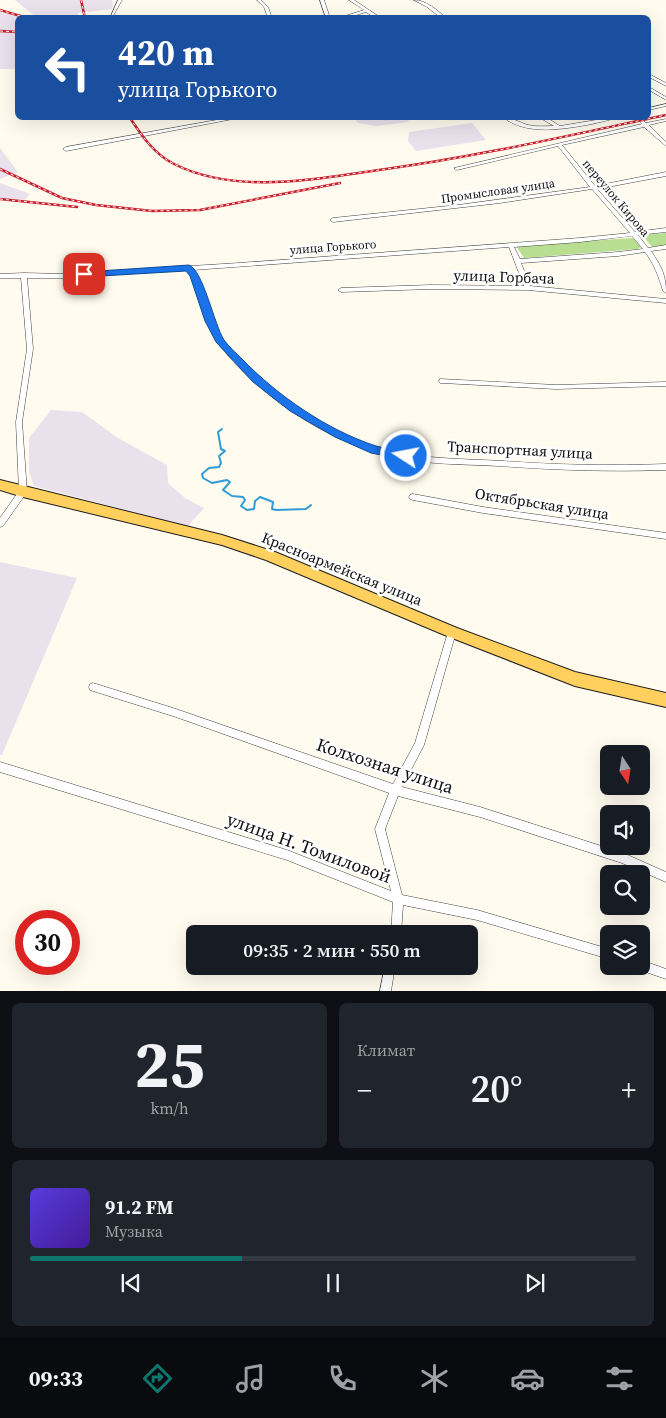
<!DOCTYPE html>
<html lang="ru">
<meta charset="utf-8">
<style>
body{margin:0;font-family:"Source Serif 4",serif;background:#20242c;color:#f1f3f6;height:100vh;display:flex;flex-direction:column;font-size:19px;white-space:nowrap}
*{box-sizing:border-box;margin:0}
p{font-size:16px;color:#9ea1a6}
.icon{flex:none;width:28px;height:28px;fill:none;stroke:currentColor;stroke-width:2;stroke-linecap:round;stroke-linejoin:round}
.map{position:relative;height:991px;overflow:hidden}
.side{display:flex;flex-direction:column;gap:12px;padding:12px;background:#0d0f14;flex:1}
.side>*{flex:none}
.hud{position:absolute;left:15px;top:15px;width:636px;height:105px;border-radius:8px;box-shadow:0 5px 20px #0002;background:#1a4fa0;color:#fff;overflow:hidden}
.needle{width:32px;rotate:168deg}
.buttons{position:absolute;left:600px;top:745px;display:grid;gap:10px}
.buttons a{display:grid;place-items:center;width:50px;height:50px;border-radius:8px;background:#171b24;box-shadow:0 5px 20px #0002;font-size:25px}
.speed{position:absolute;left:15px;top:910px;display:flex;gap:10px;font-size:25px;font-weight:700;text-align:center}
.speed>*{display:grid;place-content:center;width:65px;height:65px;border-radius:50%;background:#171b24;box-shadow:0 5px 20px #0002;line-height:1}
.speed .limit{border:8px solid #d22;background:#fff;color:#111}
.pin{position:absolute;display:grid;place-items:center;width:42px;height:42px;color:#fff;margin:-21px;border-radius:10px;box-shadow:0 2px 8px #0006}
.me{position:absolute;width:55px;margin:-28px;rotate:281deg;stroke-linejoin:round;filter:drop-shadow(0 0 4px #0008)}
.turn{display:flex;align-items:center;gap:18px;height:105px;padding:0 20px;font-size:22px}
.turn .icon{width:65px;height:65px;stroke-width:2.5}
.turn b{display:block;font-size:35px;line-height:42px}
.big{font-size:38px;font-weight:600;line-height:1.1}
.side .card{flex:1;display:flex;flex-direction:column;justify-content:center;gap:8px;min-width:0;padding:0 18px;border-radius:8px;background:#20242c}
.side .dial{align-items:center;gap:0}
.dial b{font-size:65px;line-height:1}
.song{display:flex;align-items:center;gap:15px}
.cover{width:60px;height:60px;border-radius:8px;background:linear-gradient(135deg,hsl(250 70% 55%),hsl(260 70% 35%))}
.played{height:5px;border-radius:2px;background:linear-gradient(90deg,#0f766e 35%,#363941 35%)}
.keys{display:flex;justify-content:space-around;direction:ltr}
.heat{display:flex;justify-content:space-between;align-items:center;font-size:28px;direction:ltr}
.side .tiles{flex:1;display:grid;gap:12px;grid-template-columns:1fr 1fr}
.card:last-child{grid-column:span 2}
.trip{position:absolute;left:186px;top:925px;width:292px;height:50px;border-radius:8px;background:#171b24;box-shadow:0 5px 20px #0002;font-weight:600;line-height:50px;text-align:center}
.tabs{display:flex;height:80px;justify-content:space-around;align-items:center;background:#090b0e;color:#9ea1a6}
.tabs .icon{width:35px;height:35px}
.tabs .active{color:#0f766e}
.tabs b{font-size:22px;color:#f1f3f6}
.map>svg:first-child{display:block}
.industrial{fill:#ebe1ed}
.forest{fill:#b8de92}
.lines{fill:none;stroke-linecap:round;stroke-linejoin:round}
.stream{stroke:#309cd7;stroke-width:2}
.minor-casing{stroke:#404040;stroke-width:1}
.primary-casing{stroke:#1e1e1e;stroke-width:2}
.minor{fill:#fff;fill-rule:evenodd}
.primary{fill:#ffd05e;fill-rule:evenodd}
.rail-casing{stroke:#c81b2b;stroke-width:2.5}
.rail{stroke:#fff;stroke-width:1;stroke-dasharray:3;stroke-linecap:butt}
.route{fill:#1a73e8;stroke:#114b97}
.labels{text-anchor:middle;stroke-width:5;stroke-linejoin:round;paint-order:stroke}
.far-street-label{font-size:12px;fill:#0d0d0d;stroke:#fff}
.street-label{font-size:15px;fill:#0d0d0d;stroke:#fff}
.near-street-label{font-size:18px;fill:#0d0d0d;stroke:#fff}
</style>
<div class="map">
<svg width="666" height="991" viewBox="0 0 666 991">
<rect width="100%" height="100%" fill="#fffbee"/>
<g class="industrial">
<path d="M15 0H112L113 6 112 9 78 13V17H36Z"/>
<path d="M0 12 18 17 17 69H0Z"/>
<path d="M354 118H407L409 122 376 126 358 123Z"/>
<path d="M472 123 486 140 416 151 408 141 409 132Z"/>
<path d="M0 148 18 172 0 179Z"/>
<path d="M0 183 30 194 25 200 0 198Z"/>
<path d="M51 410 82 412 118 438 167 465 168 483 185 498 204 508 188 526 34 486 29 472V438Z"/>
<path d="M0 562 77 578 2 755H0Z"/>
</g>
<g class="forest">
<path d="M666 233V245L652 247 642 235Z"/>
<path d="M632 238 636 240 641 247 638 249 524 258 516 246Z"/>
</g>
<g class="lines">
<path class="stream" d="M222 429 218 432 221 449 225 451 219 456 221 463 219 467 209 468 202 474 203 478 212 483 227 480 230 482 223 490 232 496 243 497 245 500 241 506 247 510 254 509 255 501 260 497 273 502 272 509 276 510 306 509 311 505"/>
<defs>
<g id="minor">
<path d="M118 0H122L113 16H111Z"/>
<path d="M257 0H261L268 7 272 18H268L264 7Z"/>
<path d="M320 0H324L330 18H326Z"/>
<path d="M349 0H354L381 18H375L366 12 347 18H339L364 10Z"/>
<path d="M414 0C426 0 437 10 446 18H441L427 7Z"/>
<path d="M649 74 666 83V86L649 77Z"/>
<path d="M649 87 666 97V100L649 90Z"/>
<path d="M666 104V106L649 110V108Z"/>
<path d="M228 118H235L233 119 66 151 63 149 66 147Z"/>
<path d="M504 118C512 117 520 123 528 125 536 127 545 126 554 126L542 119V118H547L560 126 608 118H614C608 121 599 122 592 124 564 129 528 136 504 118Z"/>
<path d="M636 118H640L646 123 666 119V121L649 125 666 142V146L644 127 562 145 595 186 666 172V176L597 189 635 232 666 228V232L638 235 648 248 666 245V249L651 251C661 266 666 274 666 293L663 291C659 277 654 264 645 252L618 256 521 263 530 286 666 299V303L528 290 431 289 341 292 338 290 341 288 431 285 524 286 509 247 193 270C207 292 208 321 224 342 261 389 332 438 390 451 427 459 465 459 503 461 557 465 612 466 666 464V470C610 472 555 470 499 466 463 464 425 465 390 456 327 442 260 396 220 346 203 324 202 294 187 270L64 278H27L33 349 22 422 27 492 3 526 0 527V518L19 491 16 422 27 349 21 278H0V274L24 273 64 274 239 263 580 238 630 233 592 189 500 203 333 222 330 220 333 218 458 205 590 187 558 146 457 170 454 168 642 124ZM632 236 643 249 618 252 520 259 514 247 580 242Z"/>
<path d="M440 379 556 385 666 382V386L556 389 442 383H440L439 381Z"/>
<path d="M413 494 483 507 666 533V539L483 513 413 500 410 499 409 497 410 495Z"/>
<path d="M452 628 455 629 456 632 424 745 402 787 480 807 623 853 666 872V882L622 863 480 817 398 796 385 829 402 895 477 910 609 949V959L477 920 403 905 401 934H391L393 902 287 860 0 772V762L287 850 391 891 375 829 389 793 176 717 93 691 90 690 89 687 90 684 93 683 176 709 393 784 415 743 448 632 449 629Z"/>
<path d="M641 960 666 969V979L637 969 636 966H641Z"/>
<path d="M385 966H395L391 991H380Z"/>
</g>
<path id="primary" d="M0 480 222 535 275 552 457 628 575 672 666 693V707L575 686 447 636 266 560 222 545 23 497 0 490Z"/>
</defs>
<use href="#minor" class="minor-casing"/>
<use href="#primary" class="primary-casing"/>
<use href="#minor" class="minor"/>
<use href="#primary" class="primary"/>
<defs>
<g id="rail">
<path d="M81 0 85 18"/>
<path d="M0 10 27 18"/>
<path d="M0 31 18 32"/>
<path d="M130 118C142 136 154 154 174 164 236 195 314 179 379 170 476 157 571 135 666 115"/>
<path d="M0 169 62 198 96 205 152 211 200 210 340 183"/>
<path d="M0 199 77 207"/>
</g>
</defs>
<use href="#rail" class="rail-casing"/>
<use href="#rail" class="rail"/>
</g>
<path class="route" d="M189 265C203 270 214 324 224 340 229 347 236 353 242 359 278 396 327 430 376 446 387 449 399 450 410 453L412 456 410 459 406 460 371 453 335 437 290 411 253 382 216 342 205 321 190 276 186 271 84 277 80 274 84 272Z"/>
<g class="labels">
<g class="far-street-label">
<text transform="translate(498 191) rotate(-8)" y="4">Промысловая улица</text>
<text transform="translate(616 198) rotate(50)" y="4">переулок Кирова</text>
<text transform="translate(333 247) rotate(-4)" y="4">улица Горького</text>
</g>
<g class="street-label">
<text transform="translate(504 277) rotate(2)" y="5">улица Горбача</text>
<text transform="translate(520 450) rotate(3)" y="5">Транспортная улица</text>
<text transform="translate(542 504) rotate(9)" y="5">Октябрьская улица</text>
<text transform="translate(342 569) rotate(22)" y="5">Красноармейская улица</text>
</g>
<g class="near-street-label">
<text transform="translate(385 766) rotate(18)" y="6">Колхозная улица</text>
<text transform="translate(309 848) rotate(20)" y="6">улица Н. Томиловой</text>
</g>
</g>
</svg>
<div class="buttons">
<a><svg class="needle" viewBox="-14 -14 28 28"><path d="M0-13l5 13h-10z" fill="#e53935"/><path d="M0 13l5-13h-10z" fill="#9ea1a6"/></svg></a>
<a><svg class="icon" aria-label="sound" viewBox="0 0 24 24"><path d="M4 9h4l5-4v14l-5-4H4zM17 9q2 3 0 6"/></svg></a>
<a><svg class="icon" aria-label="search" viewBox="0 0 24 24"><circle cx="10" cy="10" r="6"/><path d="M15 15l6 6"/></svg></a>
<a><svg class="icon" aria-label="layers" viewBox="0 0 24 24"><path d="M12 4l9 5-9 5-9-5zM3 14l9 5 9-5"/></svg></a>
</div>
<div class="speed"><div class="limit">30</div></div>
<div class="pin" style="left:84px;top:274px;background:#d93025"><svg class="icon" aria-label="arrive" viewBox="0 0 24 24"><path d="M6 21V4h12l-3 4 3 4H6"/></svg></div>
<svg class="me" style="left:406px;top:456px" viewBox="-20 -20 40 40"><circle r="17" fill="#1a73e8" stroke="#fff" stroke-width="3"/><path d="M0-11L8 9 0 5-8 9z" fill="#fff"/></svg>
<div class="trip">09:35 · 2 мин · 550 m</div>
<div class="hud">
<div class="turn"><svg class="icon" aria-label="left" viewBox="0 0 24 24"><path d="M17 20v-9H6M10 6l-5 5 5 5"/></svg><div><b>420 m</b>улица Горького</div></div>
</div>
</div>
<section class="side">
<div class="tiles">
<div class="card dial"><b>25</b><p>km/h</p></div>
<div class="card"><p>Климат</p>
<div class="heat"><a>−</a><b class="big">20°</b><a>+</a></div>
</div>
<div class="card">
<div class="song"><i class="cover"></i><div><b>91.2 FM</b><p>Музыка</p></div></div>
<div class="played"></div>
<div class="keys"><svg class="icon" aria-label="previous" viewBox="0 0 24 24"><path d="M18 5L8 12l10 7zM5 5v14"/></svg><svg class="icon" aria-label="pause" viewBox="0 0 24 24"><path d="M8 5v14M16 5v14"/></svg><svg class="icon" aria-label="next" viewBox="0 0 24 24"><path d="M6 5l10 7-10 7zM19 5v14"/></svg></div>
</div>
</div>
</section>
<nav class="tabs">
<b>09:33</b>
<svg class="icon active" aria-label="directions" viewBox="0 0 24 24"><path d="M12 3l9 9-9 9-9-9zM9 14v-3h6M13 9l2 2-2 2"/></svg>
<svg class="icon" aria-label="music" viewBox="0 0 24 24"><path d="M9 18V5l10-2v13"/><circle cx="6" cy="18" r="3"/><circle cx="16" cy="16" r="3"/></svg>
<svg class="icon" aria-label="phone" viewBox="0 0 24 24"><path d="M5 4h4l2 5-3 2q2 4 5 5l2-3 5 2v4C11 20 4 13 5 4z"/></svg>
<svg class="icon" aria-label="climate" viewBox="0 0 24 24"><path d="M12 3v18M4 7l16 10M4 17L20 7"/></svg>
<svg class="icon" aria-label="car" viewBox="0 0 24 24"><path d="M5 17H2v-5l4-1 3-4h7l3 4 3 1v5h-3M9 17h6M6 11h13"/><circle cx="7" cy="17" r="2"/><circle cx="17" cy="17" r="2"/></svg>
<svg class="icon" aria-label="filters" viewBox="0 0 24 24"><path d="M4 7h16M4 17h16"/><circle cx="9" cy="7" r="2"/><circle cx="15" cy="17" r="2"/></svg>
</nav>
